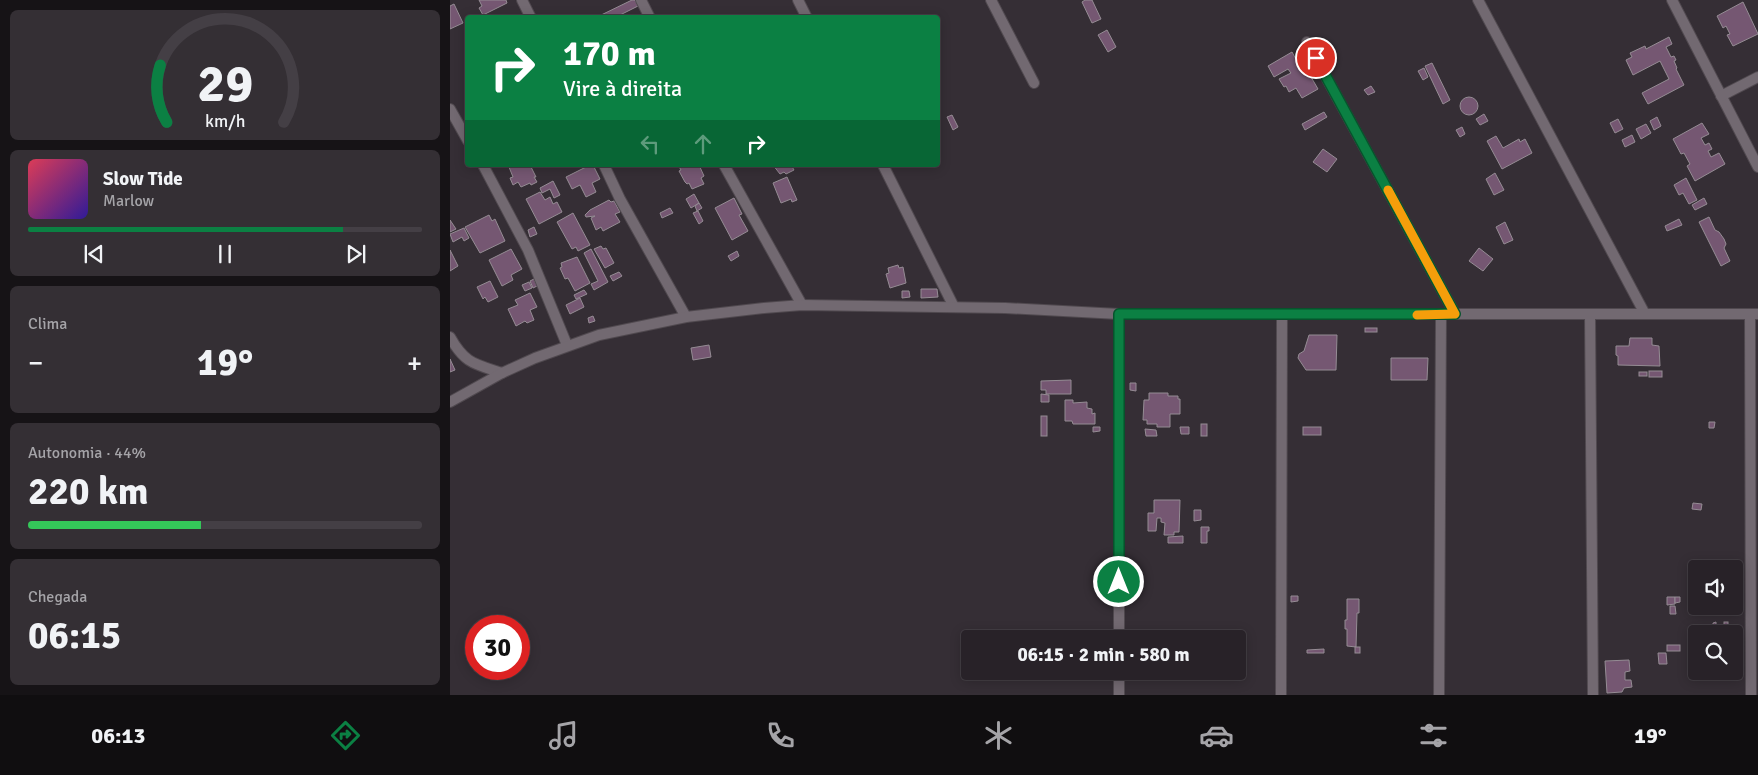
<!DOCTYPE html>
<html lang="pt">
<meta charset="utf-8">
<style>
body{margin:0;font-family:Signika,sans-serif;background:#342f34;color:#f1f3f6;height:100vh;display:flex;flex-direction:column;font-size:19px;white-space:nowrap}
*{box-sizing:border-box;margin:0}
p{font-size:16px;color:#a5a4a8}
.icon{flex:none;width:28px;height:28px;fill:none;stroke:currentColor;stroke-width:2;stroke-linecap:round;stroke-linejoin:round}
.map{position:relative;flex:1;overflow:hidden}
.panel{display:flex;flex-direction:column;gap:10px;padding:10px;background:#161316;width:450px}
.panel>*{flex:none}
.hud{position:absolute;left:15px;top:15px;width:475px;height:152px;border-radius:5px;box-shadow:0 2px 12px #0003,0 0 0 1px #443f45;background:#0b8043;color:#fff;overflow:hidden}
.buttons{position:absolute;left:1238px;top:560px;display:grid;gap:10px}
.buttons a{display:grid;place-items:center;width:55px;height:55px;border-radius:5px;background:#282228;box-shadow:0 2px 12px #0003,0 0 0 1px #443f45;font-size:25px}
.speed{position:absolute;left:15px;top:615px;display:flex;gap:10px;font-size:25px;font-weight:700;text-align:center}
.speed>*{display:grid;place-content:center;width:65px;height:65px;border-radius:50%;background:#282228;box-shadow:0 2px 12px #0003,0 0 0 1px #443f45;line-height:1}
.speed .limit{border:8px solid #d22;background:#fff;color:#111}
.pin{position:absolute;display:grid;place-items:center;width:42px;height:42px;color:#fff;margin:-21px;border:2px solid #fff;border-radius:50%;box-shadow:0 1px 5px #0007}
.me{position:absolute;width:55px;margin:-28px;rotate:0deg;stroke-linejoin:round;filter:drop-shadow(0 0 4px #0008)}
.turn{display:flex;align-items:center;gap:18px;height:105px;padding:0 15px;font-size:22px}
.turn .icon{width:65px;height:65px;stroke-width:2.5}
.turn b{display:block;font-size:35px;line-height:42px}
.lanes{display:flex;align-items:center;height:48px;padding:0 15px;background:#0003;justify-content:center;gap:25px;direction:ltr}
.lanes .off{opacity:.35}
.big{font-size:38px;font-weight:700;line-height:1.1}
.panel .tile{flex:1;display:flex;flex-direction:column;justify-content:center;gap:8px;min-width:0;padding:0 18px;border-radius:8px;background:#342f34}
.panel .dial{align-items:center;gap:0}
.dial svg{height:130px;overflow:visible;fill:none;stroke:#443f45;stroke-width:7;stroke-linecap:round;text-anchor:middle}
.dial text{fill:#f1f3f6;stroke:none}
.song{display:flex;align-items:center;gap:15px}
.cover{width:60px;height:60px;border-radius:8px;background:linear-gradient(135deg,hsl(350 70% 55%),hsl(250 70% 35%))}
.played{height:5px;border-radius:2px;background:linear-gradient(90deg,#0b8043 80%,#443f45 80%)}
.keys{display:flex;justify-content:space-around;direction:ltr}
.heat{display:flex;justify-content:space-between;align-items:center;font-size:28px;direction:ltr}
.charge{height:8px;border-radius:4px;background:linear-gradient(90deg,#34c759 44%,#443f45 0)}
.trip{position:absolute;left:511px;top:630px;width:285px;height:50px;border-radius:5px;background:#282228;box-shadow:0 2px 12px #0003,0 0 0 1px #443f45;font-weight:700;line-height:50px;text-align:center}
.tabs{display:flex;height:80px;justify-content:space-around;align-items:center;background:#100e10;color:#a5a4a8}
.tabs .icon{width:35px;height:35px}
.tabs .active{color:#0b8043}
.tabs b{font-size:22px;color:#f1f3f6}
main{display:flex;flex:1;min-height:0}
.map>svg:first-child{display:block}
.building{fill:#755772;stroke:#958c94}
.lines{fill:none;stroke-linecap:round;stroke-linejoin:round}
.street-casing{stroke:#50494f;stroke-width:12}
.street{stroke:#726971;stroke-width:10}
.route-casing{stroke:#07532c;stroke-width:12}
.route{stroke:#0b8043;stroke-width:9}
.slow{stroke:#f59e0b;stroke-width:9}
</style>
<main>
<section class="panel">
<div class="tile dial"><svg viewBox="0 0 100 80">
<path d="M14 69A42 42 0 1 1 86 69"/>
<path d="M14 69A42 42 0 0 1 10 34" stroke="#0b8043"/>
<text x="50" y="56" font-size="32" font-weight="700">29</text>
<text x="50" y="72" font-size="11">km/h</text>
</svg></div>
<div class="tile">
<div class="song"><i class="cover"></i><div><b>Slow Tide</b><p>Marlow</p></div></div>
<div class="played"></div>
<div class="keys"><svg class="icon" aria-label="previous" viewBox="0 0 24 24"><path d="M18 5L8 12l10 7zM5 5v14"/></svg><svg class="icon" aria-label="pause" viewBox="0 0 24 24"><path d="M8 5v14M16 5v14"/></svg><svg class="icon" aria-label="next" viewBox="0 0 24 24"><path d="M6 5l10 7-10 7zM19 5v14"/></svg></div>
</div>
<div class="tile"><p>Clima</p>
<div class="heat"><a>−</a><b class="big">19°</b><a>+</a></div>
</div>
<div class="tile"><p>Autonomia · 44%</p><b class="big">220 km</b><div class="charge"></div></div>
<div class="tile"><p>Chegada</p><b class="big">06:15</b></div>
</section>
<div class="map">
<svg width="1308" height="695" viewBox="0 0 1308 695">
<rect width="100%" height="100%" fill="#352e35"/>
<g class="building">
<path d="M29 0H56L57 3 33 15 29 8 32 6Z"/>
<path d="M182 0H185L188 6 164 18H145Z"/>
<path d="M635 0H642L651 19 642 23 632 2Z"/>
<path d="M1293 2 1308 34 1283 46 1277 35 1280 34 1276 26 1273 28 1267 16Z"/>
<path d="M4 4 13 23 0 29V6Z"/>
<path d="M657 30 666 47 658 52 648 35Z"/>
<path d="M1219 37 1222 44 1216 47 1221 57 1224 56 1226 60 1224 61 1227 68 1226 69 1234 85 1198 104 1192 93 1219 79 1210 61 1183 75 1176 60 1182 57 1180 53 1195 46 1196 49Z"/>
<path d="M842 52 853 72 857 70 868 89 852 98 846 88 839 92 836 86 834 87 829 79 841 73 838 69 824 77 818 66Z"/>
<path d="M982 63 1000 100 993 104 975 66Z"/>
<path d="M974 68 978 77 973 80 968 71Z"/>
<path d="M921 86 925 92 918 95 914 90Z"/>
<circle cx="1019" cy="106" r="9"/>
<path d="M874 112 877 117 855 130 852 124Z"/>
<path d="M1034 114 1038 121 1030 125 1026 119Z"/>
<path d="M502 115 508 127 503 130 497 117Z"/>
<path d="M1207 117 1211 126 1204 130 1200 121Z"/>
<path d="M1168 119 1173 129 1165 133 1160 123Z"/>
<path d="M1252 123 1259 134 1251 138 1255 145 1259 143 1262 149 1258 151 1261 157 1269 153 1275 164 1245 181 1237 166 1240 164 1234 153 1231 154 1223 139Z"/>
<path d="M1196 124 1201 133 1191 139 1186 129Z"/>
<path d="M1012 127 1015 134 1010 137 1006 130Z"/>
<path d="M1182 135 1185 142 1175 147 1172 140Z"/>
<path d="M1046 136 1053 148 1069 139 1070 142 1075 139 1082 153 1052 169 1037 141Z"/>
<path d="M873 149 887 159 877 172 863 162Z"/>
<path d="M62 165H80L86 177H84L87 182 81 185 80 183 71 187 68 182 63 185 60 178 63 177 59 167Z"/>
<path d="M140 165H143L150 179 142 183 146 192 136 197 130 185 122 189 116 177Z"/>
<path d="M228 165H249L254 176 251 178 254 184 242 189 239 183 237 184 235 182 229 171 231 170Z"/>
<path d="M323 165H341L344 170 336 174 334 172 330 174Z"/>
<path d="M1045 173 1054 190 1044 195 1036 179Z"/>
<path d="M337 177 347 200 342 202 341 199 331 203 323 183Z"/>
<path d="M1236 178 1247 200 1239 204 1233 193 1229 195 1224 185Z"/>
<path d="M103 181 110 195 104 198 100 189 92 193 90 188Z"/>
<path d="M90 192 95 200 100 197 103 204 107 202 112 212 89 224 76 199Z"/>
<path d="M244 194 249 203 241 208 236 199Z"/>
<path d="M284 198 292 214 289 215 298 231 282 240 265 208Z"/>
<path d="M1254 198 1257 204 1245 210 1242 205Z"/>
<path d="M159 200 161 202 164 201 170 212 165 214 170 222 153 231 151 227 146 230 141 218 145 216 136 217 135 215 140 210Z"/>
<path d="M249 203 252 208 247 211 245 206Z"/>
<path d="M220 208 223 213 212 218 210 213Z"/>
<path d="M248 211 253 221 249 224 243 213Z"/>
<path d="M123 213 140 245 128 251 126 247 122 249 107 222Z"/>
<path d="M39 215 42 221 45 219 55 241 30 253 15 227Z"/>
<path d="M1259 217 1265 230 1269 232 1274 239 1276 244 1274 248 1280 261 1271 266 1249 222Z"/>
<path d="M1229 219 1232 225 1217 231 1215 226Z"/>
<path d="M0 220 6 229 0 232Z"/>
<path d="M1055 222 1063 240 1054 244 1046 227Z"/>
<path d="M84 227 87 234 80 237 78 230Z"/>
<path d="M14 228 19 238 14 241 12 237 3 242 0 234Z"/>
<path d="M151 246 153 249 156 248 164 263 155 268 144 249Z"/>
<path d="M1029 248 1043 259 1033 271 1019 261Z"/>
<path d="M61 249 72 269 61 275 63 280 52 286 39 260Z"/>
<path d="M141 249 158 282 144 290 141 284 148 281 134 253Z"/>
<path d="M0 250 8 266 0 271Z"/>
<path d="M287 251 289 256 281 261 278 256Z"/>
<path d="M127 257 140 283 125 291 118 278 115 279 110 268 112 267 111 263Z"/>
<path d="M448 265 449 268 453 267 456 283 440 288 436 274 439 273 438 268Z"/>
<path d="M169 272 172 276 163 281 160 276Z"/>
<path d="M84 279 87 286 83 288 80 281Z"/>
<path d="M40 281 48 297 38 302 35 297 33 299 27 287Z"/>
<path d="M79 282 82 288 75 291 72 285Z"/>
<path d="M471 289H487L488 297 471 298Z"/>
<path d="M134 290 137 294 126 299 124 295Z"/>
<path d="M452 291H459L460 297 452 298Z"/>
<path d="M80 293 87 307 80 310 84 320 77 323 75 321 66 326 58 309 68 305 65 300Z"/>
<path d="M130 298 134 307 120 314 116 305Z"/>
<path d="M143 316 145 321 139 323 138 318Z"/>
<rect x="915" y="328" width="12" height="4"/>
<path d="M859 335H887L886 370H856L848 358 849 354 854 351Z"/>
<path d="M1180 338H1202V345L1209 346 1210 366 1168 365V356L1166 355V346H1179Z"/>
<path d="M259 345 261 357 243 360 241 348Z"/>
<path d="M941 358H978L977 380H941Z"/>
<path d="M0 359 5 370 0 372Z"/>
<rect x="1199" y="371" width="13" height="6"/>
<rect x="1189" y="372" width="8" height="4"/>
<path d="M621 380V394H596V390H591V381Z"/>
<path d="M680 383H686V391L680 390Z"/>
<path d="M699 393H718V396H728V399H730V414H720V427H707V424H697V420H693L694 400H699Z"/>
<path d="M591 394 599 395V402H591Z"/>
<path d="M615 400H623V403L637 402V408L642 409V414L645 413V424H623L622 421H615Z"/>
<rect x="591" y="416" width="6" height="20"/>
<path d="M1259 422H1265L1264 428H1259Z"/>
<rect x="751" y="424" width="6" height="12"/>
<path d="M643 427H650V431L643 432Z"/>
<path d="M730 427H739V434H731Z"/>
<rect x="853" y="427" width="18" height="8"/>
<path d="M695 429 706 430 707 436H696Z"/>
<path d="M704 500H730L729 532H724V535H714L715 523 711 522V518H707L706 531H698V513H704Z"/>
<path d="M1243 503 1252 504 1251 510 1242 509Z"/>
<path d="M744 510H751V520L744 521Z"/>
<path d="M751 527H759V531H757V543H751Z"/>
<path d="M733 536V543H718V537Z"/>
<path d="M841 596H848V601L841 602Z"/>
<path d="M1217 597H1225V604L1217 605Z"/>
<path d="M1225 597H1230V602L1225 603Z"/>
<path d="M897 599H909V613H907L906 647 897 646V629H895V620H897Z"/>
<path d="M1220 606H1225L1226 614H1220Z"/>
<path d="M1266 622V632L1263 633V623Z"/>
<rect x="1274" y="622" width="4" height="12"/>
<rect x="1217" y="645" width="13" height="6"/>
<rect x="905" y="647" width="5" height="6"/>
<path d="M874 649V653H857V650Z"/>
<path d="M1208 653H1216L1217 664H1209Z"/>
<path d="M1179 660 1180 671 1175 672V680H1181L1182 687 1174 688 1172 692 1157 693 1155 661Z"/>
</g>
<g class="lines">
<defs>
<g id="street">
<path d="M72 0 81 18"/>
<path d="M191 0 200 18"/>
<path d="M348 0 357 18"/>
<path d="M541 0 584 83"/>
<path d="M1028 0 1195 314"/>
<path d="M1222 0 1308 167"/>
<path d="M857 42 1005 314"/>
<path d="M1271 96 1308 77"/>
<path d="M0 109 18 141"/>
<path d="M33 165 78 250 117 345"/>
<path d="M154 165 170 199 236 317"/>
<path d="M274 165 352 305"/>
<path d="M433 165 504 307"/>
<path d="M669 314V639"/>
<path d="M1140 314 1143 695"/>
<path d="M1300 314 1301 695"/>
<path d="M0 337C15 364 25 364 52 373"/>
<path d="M0 402 52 373 85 358 149 335 236 317 314 308 352 305 555 308 669 314H1308"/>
<path d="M669 671V695"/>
<path d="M831 695 832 314"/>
<path d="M989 695 991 315"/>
</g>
</defs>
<use href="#street" class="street-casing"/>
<use href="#street" class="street"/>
</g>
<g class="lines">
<defs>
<path id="route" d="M669 582V314H1005L866 58"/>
</defs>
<use href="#route" class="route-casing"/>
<use href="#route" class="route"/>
<path class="slow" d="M938 190 1005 314 967 315"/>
</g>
</svg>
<div class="buttons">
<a><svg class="icon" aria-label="sound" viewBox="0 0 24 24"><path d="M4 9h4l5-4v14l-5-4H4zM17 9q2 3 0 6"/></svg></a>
<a><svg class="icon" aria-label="search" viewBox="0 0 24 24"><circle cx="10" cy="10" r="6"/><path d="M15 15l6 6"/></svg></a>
</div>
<div class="speed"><div class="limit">30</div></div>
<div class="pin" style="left:866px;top:58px;background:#d93025"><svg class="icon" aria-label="arrive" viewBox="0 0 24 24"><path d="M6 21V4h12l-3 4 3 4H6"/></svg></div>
<svg class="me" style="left:669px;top:582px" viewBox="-20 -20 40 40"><circle r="17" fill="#0b8043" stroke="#fff" stroke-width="3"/><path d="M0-11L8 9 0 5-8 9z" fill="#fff"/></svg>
<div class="trip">06:15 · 2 min · 580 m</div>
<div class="hud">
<div class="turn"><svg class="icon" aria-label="right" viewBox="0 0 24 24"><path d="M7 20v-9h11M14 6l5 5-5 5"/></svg><div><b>170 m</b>Vire à direita</div></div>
<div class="lanes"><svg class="icon off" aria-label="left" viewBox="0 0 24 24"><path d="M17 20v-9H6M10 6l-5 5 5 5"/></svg><svg class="icon off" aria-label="ahead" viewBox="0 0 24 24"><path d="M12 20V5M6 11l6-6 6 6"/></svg><svg class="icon" aria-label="right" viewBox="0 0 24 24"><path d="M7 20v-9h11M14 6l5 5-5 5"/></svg></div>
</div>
</div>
</main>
<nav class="tabs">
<b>06:13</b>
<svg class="icon active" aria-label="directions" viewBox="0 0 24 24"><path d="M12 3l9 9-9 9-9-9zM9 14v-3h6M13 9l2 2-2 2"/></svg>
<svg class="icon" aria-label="music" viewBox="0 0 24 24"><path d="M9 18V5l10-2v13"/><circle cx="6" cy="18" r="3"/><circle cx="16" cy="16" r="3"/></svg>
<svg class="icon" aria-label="phone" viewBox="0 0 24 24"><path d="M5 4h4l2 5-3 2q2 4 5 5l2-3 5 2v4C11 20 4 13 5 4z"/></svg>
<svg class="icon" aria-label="climate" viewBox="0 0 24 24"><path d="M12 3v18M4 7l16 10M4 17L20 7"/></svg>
<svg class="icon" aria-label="car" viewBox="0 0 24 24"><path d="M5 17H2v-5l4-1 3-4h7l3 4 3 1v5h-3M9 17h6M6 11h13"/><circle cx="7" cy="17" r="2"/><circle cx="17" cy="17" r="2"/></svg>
<svg class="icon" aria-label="filters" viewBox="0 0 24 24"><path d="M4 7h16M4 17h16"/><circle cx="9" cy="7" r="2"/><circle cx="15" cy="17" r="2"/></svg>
<b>19°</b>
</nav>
